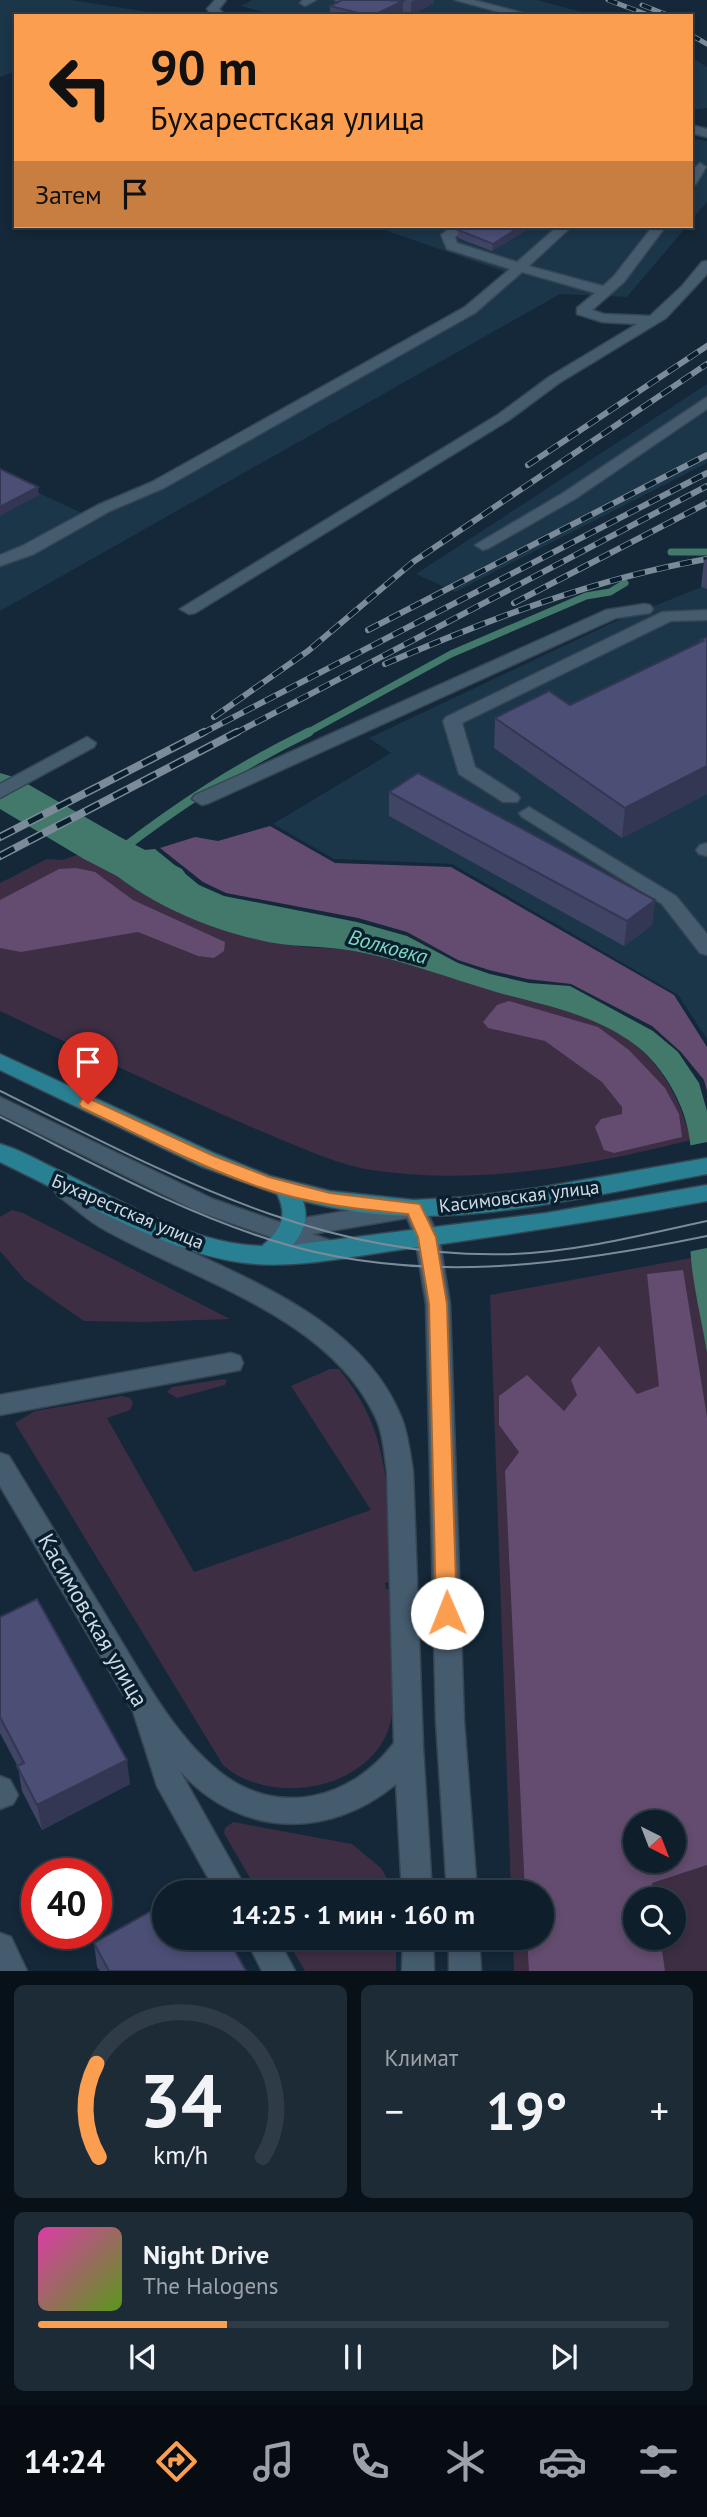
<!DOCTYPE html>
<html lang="ru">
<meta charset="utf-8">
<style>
body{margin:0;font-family:"PT Sans",sans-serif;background:#1d2b37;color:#f1f3f6;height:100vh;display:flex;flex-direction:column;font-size:26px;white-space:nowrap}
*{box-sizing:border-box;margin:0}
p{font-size:23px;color:#9ba2a9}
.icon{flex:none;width:38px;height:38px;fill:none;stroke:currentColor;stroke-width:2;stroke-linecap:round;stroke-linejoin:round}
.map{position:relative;height:1971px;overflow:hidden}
.side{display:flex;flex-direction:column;gap:14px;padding:14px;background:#081018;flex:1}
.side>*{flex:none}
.banner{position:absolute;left:14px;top:14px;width:679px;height:214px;border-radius:0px;box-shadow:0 4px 10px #0003,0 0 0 2px #2f3c47;background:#fb9e50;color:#111;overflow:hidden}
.needle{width:46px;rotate:138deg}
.tools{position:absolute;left:623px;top:1810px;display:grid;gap:14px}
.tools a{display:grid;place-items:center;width:63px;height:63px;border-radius:50%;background:#0f1e2b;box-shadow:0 4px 10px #0003,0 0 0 2px #2f3c47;font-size:35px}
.speed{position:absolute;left:21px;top:1858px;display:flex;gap:14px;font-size:35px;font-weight:700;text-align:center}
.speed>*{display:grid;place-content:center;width:91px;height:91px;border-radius:50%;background:#0f1e2b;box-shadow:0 4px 10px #0003,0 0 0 2px #2f3c47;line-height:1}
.speed .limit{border:10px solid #d22;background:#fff;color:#111}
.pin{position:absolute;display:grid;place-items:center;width:60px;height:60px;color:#fff;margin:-72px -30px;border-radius:50% 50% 50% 0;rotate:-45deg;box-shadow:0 0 7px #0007}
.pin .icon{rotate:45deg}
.me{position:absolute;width:77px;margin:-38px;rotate:359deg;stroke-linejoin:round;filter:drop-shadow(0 0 5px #0008)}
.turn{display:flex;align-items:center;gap:24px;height:147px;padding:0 21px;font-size:32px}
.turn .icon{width:91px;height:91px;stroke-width:2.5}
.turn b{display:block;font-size:49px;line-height:60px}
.then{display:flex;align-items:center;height:66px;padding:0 21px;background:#0003;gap:14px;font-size:26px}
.big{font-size:52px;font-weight:700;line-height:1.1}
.side .tile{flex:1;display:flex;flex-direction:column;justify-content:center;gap:10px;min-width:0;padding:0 24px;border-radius:10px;background:#1d2b37}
.side .dial{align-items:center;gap:0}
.dial svg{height:182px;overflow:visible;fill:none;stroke:#2f3c47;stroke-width:7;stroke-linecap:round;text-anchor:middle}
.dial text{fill:#f1f3f6;stroke:none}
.song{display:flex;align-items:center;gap:21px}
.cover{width:84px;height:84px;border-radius:10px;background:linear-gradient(135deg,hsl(320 70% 55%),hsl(90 70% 35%))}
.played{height:7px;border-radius:4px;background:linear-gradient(90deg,#fb9e50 30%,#2f3c47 30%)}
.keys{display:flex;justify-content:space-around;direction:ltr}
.heat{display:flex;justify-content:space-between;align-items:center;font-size:38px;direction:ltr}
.side .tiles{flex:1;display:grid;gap:14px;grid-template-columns:1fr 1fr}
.tile:last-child{grid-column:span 2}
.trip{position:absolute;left:152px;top:1880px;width:402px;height:70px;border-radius:35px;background:#0f1e2b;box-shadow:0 4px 10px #0003,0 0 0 2px #2f3c47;font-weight:700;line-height:70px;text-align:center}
.tabs{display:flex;height:112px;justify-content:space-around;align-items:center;background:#060c11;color:#9ba2a9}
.tabs .icon{width:49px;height:49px}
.tabs .current{color:#fb9e50}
.tabs b{font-size:32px;color:#f1f3f6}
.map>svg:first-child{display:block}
.built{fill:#1b3549}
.green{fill:#3d2e44;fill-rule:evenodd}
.forest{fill:#634c6f;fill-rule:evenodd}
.water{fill:#42796a}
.pier{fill:#142839}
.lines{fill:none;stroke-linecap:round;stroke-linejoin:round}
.stream-far1{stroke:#42796a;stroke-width:7}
.stream{stroke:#42796a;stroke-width:9}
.river{fill:#42796a;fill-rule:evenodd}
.minor-casing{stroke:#364552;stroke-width:3}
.major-casing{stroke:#364552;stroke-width:3}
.minor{fill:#455b6e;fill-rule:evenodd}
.major{fill:#298092;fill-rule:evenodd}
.tram{stroke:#7b8b99;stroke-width:2}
.rail-far2-casing{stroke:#7b8b99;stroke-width:5}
.rail-far1-casing{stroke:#7b8b99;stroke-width:6}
.rail-casing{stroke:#7b8b99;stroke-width:8}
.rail-far2{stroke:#0a1f2e;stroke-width:3.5;stroke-dasharray:10;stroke-linecap:butt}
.rail-far1{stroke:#0a1f2e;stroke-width:4.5;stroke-dasharray:12;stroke-linecap:butt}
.rail{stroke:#0a1f2e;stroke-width:5;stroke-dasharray:16;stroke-linecap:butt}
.wall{fill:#404465}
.shaded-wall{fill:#343753}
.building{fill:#4b4f76;stroke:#343753;stroke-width:2}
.route{fill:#fb9e50;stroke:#a36734;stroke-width:2}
.labels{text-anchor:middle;stroke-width:7;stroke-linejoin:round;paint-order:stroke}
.street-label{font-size:19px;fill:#cddae5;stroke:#0a1f2e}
.water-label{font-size:21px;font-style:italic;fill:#7fd8c0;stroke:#0a1f2e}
.near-street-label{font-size:23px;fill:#cddae5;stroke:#0a1f2e}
</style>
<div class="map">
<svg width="707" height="1971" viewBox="0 0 707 1971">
<rect width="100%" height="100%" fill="#142839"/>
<g class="built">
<path d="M0 0H71L175 16H16V71L0 77Z"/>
<path d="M252 0H537L596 16H279L241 6Z"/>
<path d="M691 57 707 67V108L691 110Z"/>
<path d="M691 138 707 141V202L691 220Z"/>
<path d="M373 226H687L627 297 560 294 0 611V475L95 519 474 300 505 272Z"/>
<path d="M707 384V463L455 592 416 574Z"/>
<path d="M707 585V1039L678 995 452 864 334 859 273 824 391 753 369 738 616 621Z"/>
</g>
<g class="green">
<path d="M88 851C144 907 221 932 297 946 316 949 336 947 355 951 411 963 464 982 519 998 558 1009 604 1018 636 1045 666 1071 681 1103 691 1140 587 1166 478 1186 371 1170 334 1164 291 1143 256 1129 169 1092 85 1051 0 1011V883L47 859 63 860Z"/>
<path d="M12 1210 23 1213 230 1319 143 1322 84 1321 25 1280 0 1251V1217Z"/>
<path d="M691 1258 707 1353V1971H514L513 1937H542V1892H511L490 1295ZM635 1822H674V1860H635ZM635 1899H674V1937H635Z"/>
<path d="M330 1369H339C394 1436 388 1500 390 1582L385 1583 386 1589H390L392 1714C382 1788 273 1810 223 1765L15 1423 35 1411 122 1396 130 1398 133 1403 130 1410 107 1418 194 1572 371 1510 291 1386Z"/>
<path d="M224 1379 227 1380 225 1385 177 1398 167 1392 172 1387Z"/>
<path d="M233 1822 352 1844 381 1868 395 1892H258L224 1833 225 1828Z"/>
<path d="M285 1937H396V1971H305Z"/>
</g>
<g class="forest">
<path d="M270 826 335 863 451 867 674 995 707 1047V1091L704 1080 681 1052 652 1026 571 984 527 979 489 970 458 960 407 932 358 918 226 893 203 882 160 848 195 837 218 841Z"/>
<path d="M76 868 95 872 133 900 225 942 224 951 214 958 198 956 138 932 21 952 0 948V900L59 869Z"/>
<path d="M509 1001 598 1027 629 1050 665 1088 679 1114 682 1137 614 1153 604 1150 595 1127 601 1119 622 1114V1107L602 1082 545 1041 488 1028 483 1022 497 1005Z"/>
<path d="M683 1270 707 1417V1865L652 1883 654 1899H635V1937H660L665 1971H529L527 1937H542V1892H525L505 1471 519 1452 499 1425V1396L527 1375 564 1411 577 1395 571 1380 599 1346 637 1394 659 1386 647 1274ZM635 1822H674V1860H635Z"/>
</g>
<path class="water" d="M106 841 133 851 155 849 199 885 224 896 357 922 407 936 458 963 490 974 529 983 570 986 653 1031 678 1052 699 1083 707 1111V1353C702 1322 694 1290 691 1259 686 1208 701 1155 681 1107 672 1084 654 1058 634 1044 594 1014 543 1005 496 992 449 978 402 960 354 951 323 945 290 948 259 940 197 926 133 896 88 851Z"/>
<path class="pier" d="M707 1142V1248L687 1252 688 1146Z"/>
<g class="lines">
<g class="stream-far1">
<path d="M671 552H707"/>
<path d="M305 734 451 654 586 596 610 592 625 583"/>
</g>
<path class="stream" d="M117 853C180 804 238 767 309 732"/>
<path class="river" d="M0 773 17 778 120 837 182 869 190 880 182 891 164 896 146 891 84 859 0 809Z"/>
<defs>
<g id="minor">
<path d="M215 0H226L219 9 226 16C218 16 212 17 207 9Z"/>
<path d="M316 0 305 6 300 3 303 0Z"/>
<path d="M335 0H353L409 16H390Z"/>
<path d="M455 0H474L534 16H514Z"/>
<path d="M691 125 707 129V137L691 133Z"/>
<path d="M700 163 706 167 696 184 691 185V171Z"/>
<path d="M453 226H469L455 237 457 243 517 262 558 226H572L529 266 603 286 614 276 653 226H666L624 282 592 310 604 314 650 316 682 286 702 262 707 261V274L666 318 559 383 509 420 195 613 189 614 180 609 499 414 549 377 637 324 602 322 577 314V308L595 293 522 272 475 313 164 488 110 511 34 554 0 566V555L22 546 98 505 152 482 465 307 510 269 447 249 441 235Z"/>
<path d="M707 397V409L575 499 489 548 483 550 475 545 563 493Z"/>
<path d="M644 604 650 605 653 609 650 613 616 618 209 803 202 805 192 799 195 795 606 610Z"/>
<path d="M707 610V620L671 621 462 723 475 767 517 794 520 798 517 802H503L459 774 443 721 446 717 662 612Z"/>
<path d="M87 737 96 743 94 747 0 798V784Z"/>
<path d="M529 807 676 896 707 934V955L700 953 662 904 522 817 519 813Z"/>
<path d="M707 843V856L699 854 696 850 700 845Z"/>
<path d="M0 1097 213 1199 279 1222 414 1200 422 1202 439 1237 450 1304 464 1721 477 1892H447L436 1721 426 1304 415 1237 407 1218 312 1234 341 1244 345 1250 341 1256 333 1259 197 1211 0 1114Z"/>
<path d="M66 1182 74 1184C90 1195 105 1209 122 1218 217 1270 359 1308 402 1419 408 1435 410 1453 413 1471L423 1747 432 1892H402L396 1784C328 1840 240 1838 180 1771L248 1892H216L157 1786 133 1711 0 1486V1453L9 1456C43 1512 77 1568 111 1624 142 1675 174 1736 221 1773 279 1818 352 1799 394 1743L387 1471C384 1452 383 1431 374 1414 326 1316 194 1280 105 1230 88 1221 74 1207 58 1196L54 1190 58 1184Z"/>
<path d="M231 1353 240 1356 243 1363 240 1370 0 1415V1395Z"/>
<path d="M0 1776 10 1780 18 1795 13 1804 0 1809Z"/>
<path d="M0 1933 11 1937 27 1971H0Z"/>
<path d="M245 1937H277L295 1971H262Z"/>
<path d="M403 1937H433L434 1971H402Z"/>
<path d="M449 1937H479L481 1971H449Z"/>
</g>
<path id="major" d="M0 1054 216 1154 270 1176 330 1191 414 1200 466 1197 538 1188 707 1158V1174C614 1191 509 1217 415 1216 378 1216 339 1210 303 1201 309 1218 304 1231 293 1245L546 1213 707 1185V1201C604 1220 501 1236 398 1250 348 1257 294 1269 245 1263 168 1254 70 1195 0 1162V1144C19 1149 37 1160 54 1168 119 1199 189 1244 262 1246 280 1231 289 1217 277 1194L200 1166 0 1070Z"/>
</defs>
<use href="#minor" class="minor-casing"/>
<use href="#major" class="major-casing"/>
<use href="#minor" class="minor"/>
<use href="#major" class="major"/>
<g class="tram">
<path d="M0 1091C166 1173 323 1261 514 1254 579 1251 643 1235 707 1221"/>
<path d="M0 1117C89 1161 176 1210 271 1240 415 1286 562 1266 707 1236"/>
</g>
<defs>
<g id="rail-far2">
<path d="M608 0 651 16"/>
<path d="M642 5 670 16"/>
<path d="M691 35 707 44"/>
</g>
<g id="rail-far1">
<path d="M528 465 707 346"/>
<path d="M514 603 707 503"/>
<path d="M368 630 707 455"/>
<path d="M385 664C490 619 594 579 707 559"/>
<path d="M214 717 308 651 413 562 707 364"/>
<path d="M201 734 707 473"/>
<path d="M234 734 707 486"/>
</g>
<g id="rail">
<path d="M0 837 204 732"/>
<path d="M0 856 237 732"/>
</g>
</defs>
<use href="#rail-far2" class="rail-far2-casing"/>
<use href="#rail-far1" class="rail-far1-casing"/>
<use href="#rail" class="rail-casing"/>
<use href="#rail-far2" class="rail-far2"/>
<use href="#rail-far1" class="rail-far1"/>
<use href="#rail" class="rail"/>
</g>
<g class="wall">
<path d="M342 0H434V3L411 15 403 12V16H330V6Z"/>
<path d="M463 226H533L492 251 458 238V230Z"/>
<path d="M707 559V589L701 587 704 560Z"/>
<path d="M707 637V794L622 838 494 748 495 718 570 705 700 642V640Z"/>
<path d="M389 792 655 900 652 925 624 946 389 816Z"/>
<path d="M0 1617 130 1784 42 1830 22 1791 18 1767 0 1733Z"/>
<path d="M94 1943 246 1971H100L97 1967Z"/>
</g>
<g class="shaded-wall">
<path d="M415 0H434V3L411 15V2Z"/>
<path d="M403 1V16H372Z"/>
<path d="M521 226H533L492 251 493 244Z"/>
<path d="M38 487 39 495 0 516V507Z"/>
<path d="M707 766V794L622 838 625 808Z"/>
<path d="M655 900 652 925 624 946 627 921Z"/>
<path d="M127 1760 130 1784 42 1830 37 1805Z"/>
</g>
<g class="building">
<path d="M342 0H387L403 1 372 16H370L330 6Z"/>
<path d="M463 226H521L493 244 458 230Z"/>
<path d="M0 469 38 487 0 507Z"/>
<path d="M707 637V766L625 808 495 718 549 691 570 705 703 641 700 640Z"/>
<path d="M418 773 655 900 627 921 389 792Z"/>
<path d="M37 1599 127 1760 37 1805 17 1766 24 1763 0 1717V1617Z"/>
<path d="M197 1886 201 1892H186Z"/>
<path d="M164 1904V1937H227L246 1971H109L94 1943Z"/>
</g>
<path class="route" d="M88 1098 214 1156 269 1177 330 1193 420 1204 436 1237 447 1304 457 1613 454 1619 447 1622 439 1619 436 1613 429 1304 418 1237 408 1214C358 1209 307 1204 259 1187 198 1166 140 1135 82 1108L79 1104 82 1099Z"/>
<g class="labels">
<g class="street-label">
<text transform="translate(519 1196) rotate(-7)" y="7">Касимовская улица</text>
<text transform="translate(128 1211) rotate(23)" y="7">Бухарестская улица</text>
</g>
<g class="water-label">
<text transform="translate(388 947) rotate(15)" y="7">Волковка</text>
</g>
<g class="near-street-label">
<text transform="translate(93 1620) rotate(60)" y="8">Касимовская улица</text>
</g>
</g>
</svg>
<div class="tools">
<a><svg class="needle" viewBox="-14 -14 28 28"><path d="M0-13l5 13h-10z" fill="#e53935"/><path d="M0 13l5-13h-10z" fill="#9ba2a9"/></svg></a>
<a><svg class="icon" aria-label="search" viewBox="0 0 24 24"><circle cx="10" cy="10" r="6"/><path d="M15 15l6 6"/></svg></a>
</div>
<div class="speed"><div class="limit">40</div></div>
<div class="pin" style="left:88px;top:1104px;background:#d93025"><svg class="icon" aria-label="arrive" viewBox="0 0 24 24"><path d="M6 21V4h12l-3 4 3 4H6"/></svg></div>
<svg class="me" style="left:447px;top:1613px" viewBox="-20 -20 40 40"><circle r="19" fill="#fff"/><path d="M0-13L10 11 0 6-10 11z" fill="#fb9e50"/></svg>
<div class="trip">14:25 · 1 мин · 160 m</div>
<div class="banner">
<div class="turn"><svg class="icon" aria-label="left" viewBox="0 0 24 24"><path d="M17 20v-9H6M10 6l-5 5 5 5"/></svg><div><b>90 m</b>Бухарестская улица</div></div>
<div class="then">Затем<svg class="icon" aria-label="arrive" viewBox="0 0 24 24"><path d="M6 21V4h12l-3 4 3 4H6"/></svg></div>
</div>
</div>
<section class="side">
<div class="tiles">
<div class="tile dial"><svg viewBox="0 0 100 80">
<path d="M14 69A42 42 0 1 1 86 69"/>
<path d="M14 69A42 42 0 0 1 13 28" stroke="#fb9e50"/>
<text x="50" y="56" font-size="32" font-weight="700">34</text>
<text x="50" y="72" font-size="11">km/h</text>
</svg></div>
<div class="tile"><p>Климат</p>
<div class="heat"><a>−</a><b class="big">19°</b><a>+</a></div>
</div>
<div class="tile">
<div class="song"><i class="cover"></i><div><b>Night Drive</b><p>The Halogens</p></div></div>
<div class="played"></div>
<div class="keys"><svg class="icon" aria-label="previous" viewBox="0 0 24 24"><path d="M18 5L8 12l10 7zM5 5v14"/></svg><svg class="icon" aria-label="pause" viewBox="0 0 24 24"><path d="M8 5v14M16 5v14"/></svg><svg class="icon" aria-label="next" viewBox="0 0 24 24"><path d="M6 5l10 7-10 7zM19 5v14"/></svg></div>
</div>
</div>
</section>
<nav class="tabs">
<b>14:24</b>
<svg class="icon current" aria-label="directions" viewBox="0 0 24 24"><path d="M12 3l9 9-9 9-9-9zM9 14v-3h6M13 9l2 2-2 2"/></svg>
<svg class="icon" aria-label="music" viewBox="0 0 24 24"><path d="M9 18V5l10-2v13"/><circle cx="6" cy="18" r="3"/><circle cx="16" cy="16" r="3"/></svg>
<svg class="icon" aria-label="phone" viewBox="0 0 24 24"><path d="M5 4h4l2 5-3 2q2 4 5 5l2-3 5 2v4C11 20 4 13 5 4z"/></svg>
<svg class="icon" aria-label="climate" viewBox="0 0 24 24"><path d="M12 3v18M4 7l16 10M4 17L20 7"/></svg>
<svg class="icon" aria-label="car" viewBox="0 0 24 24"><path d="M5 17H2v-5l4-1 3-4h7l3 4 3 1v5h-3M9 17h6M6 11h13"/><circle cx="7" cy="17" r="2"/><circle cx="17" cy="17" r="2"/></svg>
<svg class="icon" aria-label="filters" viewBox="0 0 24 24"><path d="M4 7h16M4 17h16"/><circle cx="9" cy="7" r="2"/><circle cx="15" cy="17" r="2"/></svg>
</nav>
